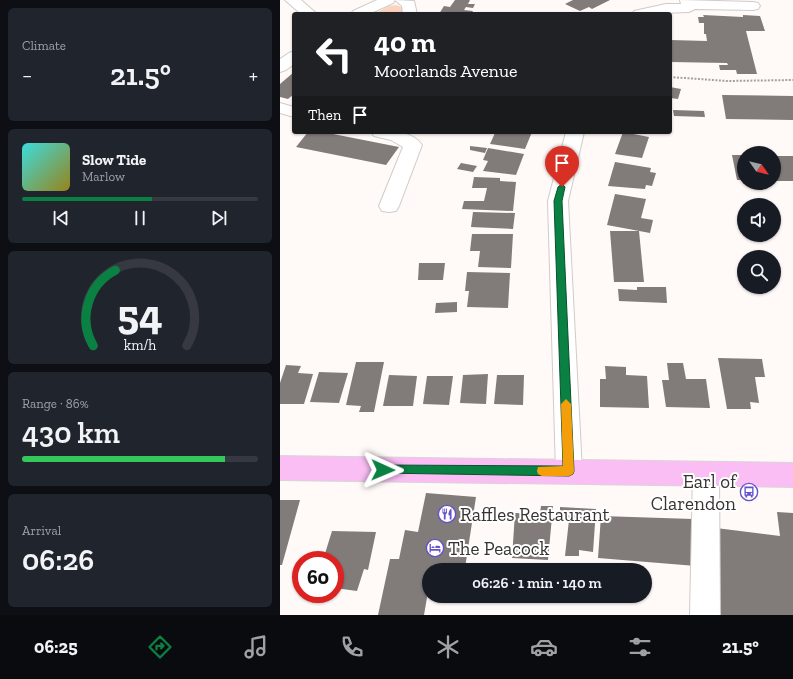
<!DOCTYPE html>
<meta charset="utf-8">
<style>
body{margin:0;font-family:"Zilla Slab",serif;background:#20242c;color:#f1f3f6;height:100vh;display:flex;flex-direction:column;font-size:15px;white-space:nowrap}
*{box-sizing:border-box;margin:0}
p{font-size:13px;color:#9ea1a6}
.icon{flex:none;width:22px;height:22px;fill:none;stroke:currentColor;stroke-width:2;stroke-linecap:round;stroke-linejoin:round}
.map{position:relative;flex:1;overflow:hidden}
.side{display:flex;flex-direction:column;gap:8px;padding:8px;background:#0d0f14;width:280px}
.side>*{flex:none}
.hud{position:absolute;left:12px;top:12px;width:380px;height:122px;border-radius:4px;box-shadow:0 1px 3px #0004;background:#202124;color:#fff;overflow:hidden}
.needle{width:26px;rotate:124deg}
.buttons{position:absolute;left:457px;top:146px;display:grid;gap:8px}
.buttons a{display:grid;place-items:center;width:44px;height:44px;border-radius:50%;background:#171b24;box-shadow:0 1px 3px #0004;font-size:20px}
.speed{position:absolute;left:12px;top:551px;display:flex;gap:8px;font-size:20px;font-weight:700;text-align:center}
.speed>*{display:grid;place-content:center;width:52px;height:52px;border-radius:50%;background:#171b24;box-shadow:0 1px 3px #0004;line-height:1}
.speed .limit{border:6px solid #d22;background:#fff;color:#111}
.pin{position:absolute;display:grid;place-items:center;width:34px;height:34px;color:#fff;margin:-41px -17px;border-radius:50% 50% 50% 0;rotate:-45deg;box-shadow:0 0 4px #0007}
.pin .icon{rotate:45deg}
.me{position:absolute;width:44px;margin:-22px;rotate:91deg;stroke-linejoin:round;filter:drop-shadow(0 0 3px #0008)}
.turn{display:flex;align-items:center;gap:14px;height:84px;padding:0 16px;font-size:18px}
.turn .icon{width:52px;height:52px;stroke-width:2.5}
.turn b{display:block;font-size:28px;line-height:34px}
.then{display:flex;align-items:center;height:38px;padding:0 16px;background:#0003;gap:8px;font-size:15px}
.big{font-size:30px;font-weight:600;line-height:1.1}
.side .card{flex:1;display:flex;flex-direction:column;justify-content:center;gap:6px;min-width:0;padding:0 14px;border-radius:6px;background:#20242c}
.side .dial{align-items:center;gap:0}
.dial svg{height:104px;overflow:visible;fill:none;stroke:#363941;stroke-width:7;stroke-linecap:round;text-anchor:middle}
.dial text{fill:#f1f3f6;stroke:none}
.song{display:flex;align-items:center;gap:12px}
.cover{width:48px;height:48px;border-radius:6px;background:linear-gradient(135deg,hsl(180 70% 55%),hsl(50 70% 35%))}
.played{height:4px;border-radius:2px;background:linear-gradient(90deg,#0b8043 55%,#363941 55%)}
.keys{display:flex;justify-content:space-around;direction:ltr}
.heat{display:flex;justify-content:space-between;align-items:center;font-size:22px;direction:ltr}
.charge{height:6px;border-radius:3px;background:linear-gradient(90deg,#34c759 86%,#363941 0)}
.trip{position:absolute;left:142px;top:563px;width:230px;height:40px;border-radius:20px;background:#171b24;box-shadow:0 1px 3px #0004;font-weight:600;line-height:40px;text-align:center}
.tabs{display:flex;height:64px;justify-content:space-around;align-items:center;background:#090b0e;color:#9ea1a6}
.tabs .icon{width:28px;height:28px}
.tabs .current{color:#0b8043}
.tabs b{font-size:18px;color:#f1f3f6}
main{display:flex;flex:1;min-height:0}
.map>svg:first-child{display:block}
.green{fill:#fbd3bf}
.building{fill:#817b79}
.lines{fill:none;stroke-linecap:round;stroke-linejoin:round}
.minor-casing{stroke:#d1cbc8;stroke-width:2}
.major-casing{stroke:#d7d6d6;stroke-width:2}
.path{stroke:#a3a09d;stroke-width:2;stroke-dasharray:2 1.5;stroke-linecap:butt}
.minor{fill:#fff;fill-rule:evenodd}
.major{fill:#fabef5;fill-rule:evenodd}
.route{fill:#0b8043;stroke:#07532c}
.slow{fill:#f59e0b}
.labels{text-anchor:middle;stroke-width:4;stroke-linejoin:round;paint-order:stroke}
.near-poi-label{font-size:19px;fill:#363432;stroke:#fff;text-anchor:start}
</style>
<main>
<section class="side">
<div class="card"><p>Climate</p>
<div class="heat"><a>−</a><b class="big">21.5°</b><a>+</a></div>
</div>
<div class="card">
<div class="song"><i class="cover"></i><div><b>Slow Tide</b><p>Marlow</p></div></div>
<div class="played"></div>
<div class="keys"><svg class="icon" aria-label="previous" viewBox="0 0 24 24"><path d="M18 5L8 12l10 7zM5 5v14"/></svg><svg class="icon" aria-label="pause" viewBox="0 0 24 24"><path d="M8 5v14M16 5v14"/></svg><svg class="icon" aria-label="next" viewBox="0 0 24 24"><path d="M6 5l10 7-10 7zM19 5v14"/></svg></div>
</div>
<div class="card dial"><svg viewBox="0 0 100 80">
<path d="M14 69A42 42 0 1 1 86 69"/>
<path d="M14 69A42 42 0 0 1 31 11" stroke="#0b8043"/>
<text x="50" y="56" font-size="32" font-weight="700">54</text>
<text x="50" y="72" font-size="11">km/h</text>
</svg></div>
<div class="card"><p>Range · 86%</p><b class="big">430 km</b><div class="charge"></div></div>
<div class="card"><p>Arrival</p><b class="big">06:26</b></div>
</section>
<div class="map">
<svg width="513" height="615" viewBox="0 0 513 615">
<rect width="100%" height="100%" fill="#fffaf7"/>
<path class="green" d="M116 5 124 8 126 14H94L109 6Z"/>
<g class="building">
<path d="M175 0H190L188 4H195L193 8 186 7 184 10 193 11 191 14H159L164 6 170 7Z"/>
<path d="M293 0H330L312 9 309 7 300 11 285 4Z"/>
<rect x="274" y="12" width="21" height="2"/>
<path d="M423 15 463 17V15L480 16 485 31H466L477 74H457L456 70H440L439 65H448L447 63 390 62V40L427 41 426 34H424V23H419L418 17H424Z"/>
<path d="M14 72V94L8 99 0 97V84Z"/>
<path d="M390 87 401 89 398 99 390 98Z"/>
<path d="M442 95 513 96V120L446 119Z"/>
<path d="M393 110 424 111 425 117 394 116Z"/>
<path d="M28 132H43L119 147 106 165 16 147Z"/>
<path d="M221 132H252L245 149 210 144 215 133 220 134Z"/>
<path d="M343 132 369 137 362 158 335 154Z"/>
<path d="M190 146 207 148 205 153 190 150Z"/>
<path d="M208 148 244 154 236 175 203 171 208 161 203 160Z"/>
<path d="M452 155H464V180H457Z"/>
<rect x="494" y="156" width="19" height="25"/>
<path d="M335 162 371 168 370 172 376 173 372 186 366 185 365 189 328 186Z"/>
<path d="M181 163 197 166 193 172 177 169Z"/>
<path d="M194 177 220 178V181L236 182 233 211 182 209 184 201H204L207 188H192Z"/>
<path d="M335 194 366 199 361 218 373 220 370 233 327 225Z"/>
<path d="M193 212 235 213 233 229 191 227Z"/>
<path d="M330 231H359L364 282H334Z"/>
<path d="M192 234H233L231 268 198 267 200 251H190Z"/>
<path d="M139 263H165L163 280H138Z"/>
<path d="M187 272 230 273 228 308 187 307 189 291H185Z"/>
<path d="M357 287H386L387 303 339 301 338 289 357 290Z"/>
<path d="M177 302V312L155 313 156 303Z"/>
<path d="M438 358 482 359 485 377H475L479 403 470 402 471 409H447Z"/>
<path d="M76 362H104L94 412H79L81 406 66 405Z"/>
<path d="M387 363H403L406 379H426L430 408 386 407 382 380H389Z"/>
<path d="M6 365 21 366 18 373 33 374 24 404H0V383Z"/>
<path d="M325 366 346 367V375L367 376 369 408 320 407V379H326Z"/>
<path d="M39 372 68 373 59 403 30 402Z"/>
<path d="M208 374 206 404 180 403 183 375Z"/>
<path d="M109 375 137 376 133 406H103Z"/>
<path d="M217 375H244L243 405 214 404Z"/>
<path d="M147 376H173L169 405 143 404Z"/>
<path d="M146 493 196 497 185 568 153 565 152 570H149V586L144 615H98L110 559H119L125 530 138 532Z"/>
<path d="M0 500H20L2 565H0Z"/>
<path d="M261 506H273L268 560 232 558 235 513 260 514Z"/>
<path d="M280 507 316 509 313 552 299 550V556H285L289 520H280Z"/>
<path d="M497 512 513 513V615H438L436 528 500 536Z"/>
<path d="M321 516 413 519 416 566 318 558Z"/>
<path d="M52 531 96 532 88 570 84 569 77 591 55 588V560H43Z"/>
</g>
<g class="lines">
<defs>
<g id="minor">
<path d="M5 0H21L37 14H21Z"/>
<path d="M97 0H115L113 3 89 14H71L73 11Z"/>
<path d="M115 0 134 1 137 14H123L122 6Z"/>
<path d="M400 0 473 2 478 3 480 6 478 9 473 10 415 9 409 12 352 14 354 11 386 4H401Z"/>
<path d="M14 51V64L6 70 0 72V59L9 53Z"/>
<path d="M0 103 14 107V117L0 113Z"/>
<path d="M91 132C108 132 131 129 142 145L119 206 116 211 109 212 102 211 99 206 123 147 111 140 94 136Z"/>
<path d="M286 132H304L288 201 302 471 298 479 289 483 280 479 276 471 268 201Z"/>
<path d="M426 462 435 466 439 474 440 615H410L413 474 417 466Z"/>
</g>
<path id="major" d="M0 456 513 463V487L0 480Z"/>
</defs>
<use href="#minor" class="minor-casing"/>
<use href="#major" class="major-casing"/>
<path class="path" d="M390 77 447 81 513 80"/>
<use href="#minor" class="minor"/>
<use href="#major" class="major"/>
</g>
<path class="route" d="M282 184 285 187 282 201 294 471 293 474 289 476 99 473 97 470 99 466 103 465 283 466 274 201 278 187Z"/>
<path class="slow" d="M286 399 291 404 294 471 293 474 289 476H262L258 474 257 471 258 467 283 466 281 404Z"/>
<defs>
<symbol id="bus-ring" viewBox="-11 -11 22 22"><circle r="9.5" fill="#fff" stroke="#6452cb" stroke-width="1.5"/><path d="M-5-6H5V4H4V6H2V4H-2V6H-4V4H-5ZM-3.5-4V0h7V-4ZM-3.5 1.2v1.5H-2V1.2ZM2 1.2v1.5H3.5V1.2Z" fill="#6452cb"/></symbol>
<symbol id="restaurant-ring" viewBox="-11 -11 22 22"><circle r="9.5" fill="#fff" stroke="#6452cb" stroke-width="1.5"/><path d="M-5-6h1v4h1v-4h1v4h1v-4h1v5L-1.5 .5V6h-2V.5L-5-1ZM5-6V6H3V1.5H1.5Q1.5-4 5-6Z" fill="#6452cb"/></symbol>
<symbol id="hotel-ring" viewBox="-11 -11 22 22"><circle r="9.5" fill="#fff" stroke="#6452cb" stroke-width="1.5"/><path d="M-6-4.5h1.5V1H6V5H4.5V3h-9V5H-6ZM-4 0a1.8 1.8 0 1 1 3.6 0ZM.5 0V-2.5h3Q6-2.5 6 0Z" fill="#6452cb"/></symbol>
</defs>
<g fill-rule="evenodd">
<use href="#bus-ring" x="459" y="482" width="20" height="20"/>
<use href="#restaurant-ring" x="157" y="504" width="20" height="20"/>
<use href="#hotel-ring" x="145" y="538" width="20" height="20"/>
</g>
<g class="labels">
<g class="near-poi-label">
<text x="456" y="488" text-anchor="end">Earl of<tspan x="456" dy="22">Clarendon</tspan></text>
<text x="180" y="521">Raffles Restaurant</text>
<text x="168" y="555">The Peacock</text>
</g>
</g>
</svg>
<div class="buttons">
<a><svg class="needle" viewBox="-14 -14 28 28"><path d="M0-13l5 13h-10z" fill="#e53935"/><path d="M0 13l5-13h-10z" fill="#9ea1a6"/></svg></a>
<a><svg class="icon" aria-label="sound" viewBox="0 0 24 24"><path d="M4 9h4l5-4v14l-5-4H4zM17 9q2 3 0 6"/></svg></a>
<a><svg class="icon" aria-label="search" viewBox="0 0 24 24"><circle cx="10" cy="10" r="6"/><path d="M15 15l6 6"/></svg></a>
</div>
<div class="speed"><div class="limit">60</div></div>
<div class="pin" style="left:282px;top:187px;background:#d93025"><svg class="icon" aria-label="arrive" viewBox="0 0 24 24"><path d="M6 21V4h12l-3 4 3 4H6"/></svg></div>
<svg class="me" style="left:103px;top:470px" viewBox="-20 -20 40 40"><path d="M0-17L14 15 0 8-14 15z" fill="#0b8043" stroke="#fff" stroke-width="4"/></svg>
<div class="trip">06:26 · 1 min · 140 m</div>
<div class="hud">
<div class="turn"><svg class="icon" aria-label="left" viewBox="0 0 24 24"><path d="M17 20v-9H6M10 6l-5 5 5 5"/></svg><div><b>40 m</b>Moorlands Avenue</div></div>
<div class="then">Then<svg class="icon" aria-label="arrive" viewBox="0 0 24 24"><path d="M6 21V4h12l-3 4 3 4H6"/></svg></div>
</div>
</div>
</main>
<nav class="tabs">
<b>06:25</b>
<svg class="icon current" aria-label="directions" viewBox="0 0 24 24"><path d="M12 3l9 9-9 9-9-9zM9 14v-3h6M13 9l2 2-2 2"/></svg>
<svg class="icon" aria-label="music" viewBox="0 0 24 24"><path d="M9 18V5l10-2v13"/><circle cx="6" cy="18" r="3"/><circle cx="16" cy="16" r="3"/></svg>
<svg class="icon" aria-label="phone" viewBox="0 0 24 24"><path d="M5 4h4l2 5-3 2q2 4 5 5l2-3 5 2v4C11 20 4 13 5 4z"/></svg>
<svg class="icon" aria-label="climate" viewBox="0 0 24 24"><path d="M12 3v18M4 7l16 10M4 17L20 7"/></svg>
<svg class="icon" aria-label="car" viewBox="0 0 24 24"><path d="M5 17H2v-5l4-1 3-4h7l3 4 3 1v5h-3M9 17h6M6 11h13"/><circle cx="7" cy="17" r="2"/><circle cx="17" cy="17" r="2"/></svg>
<svg class="icon" aria-label="filters" viewBox="0 0 24 24"><path d="M4 7h16M4 17h16"/><circle cx="9" cy="7" r="2"/><circle cx="15" cy="17" r="2"/></svg>
<b>21.5°</b>
</nav>
